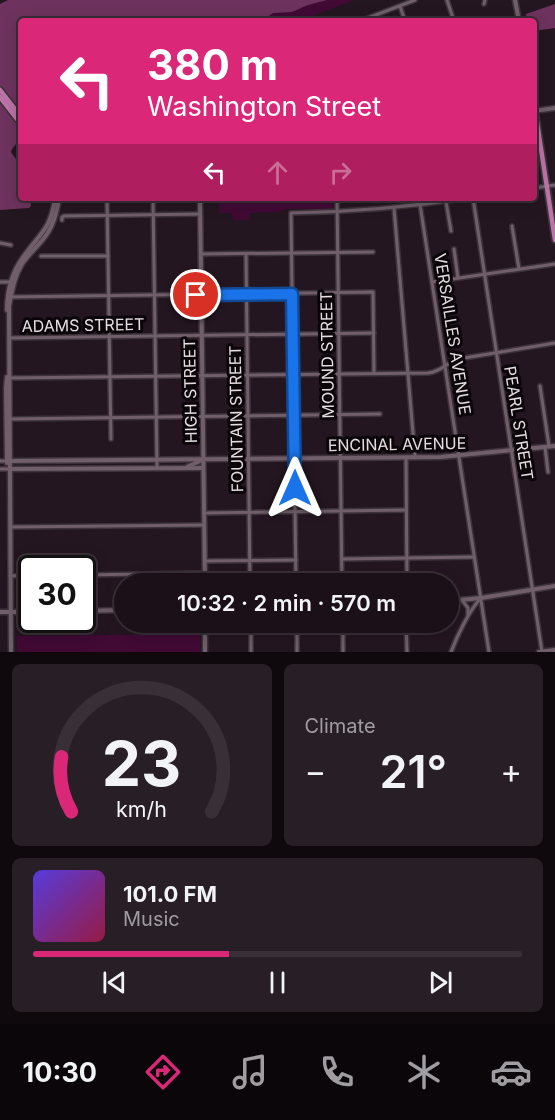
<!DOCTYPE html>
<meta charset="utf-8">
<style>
body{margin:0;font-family:Inter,sans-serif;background:#281e25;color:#f1f3f6;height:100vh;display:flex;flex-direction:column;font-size:22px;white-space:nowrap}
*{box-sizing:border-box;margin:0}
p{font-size:20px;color:#a09da2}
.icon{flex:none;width:33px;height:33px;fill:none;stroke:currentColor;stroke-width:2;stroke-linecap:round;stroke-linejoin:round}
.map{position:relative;height:652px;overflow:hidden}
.details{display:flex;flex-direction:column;gap:12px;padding:12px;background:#0f090d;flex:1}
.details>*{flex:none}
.banner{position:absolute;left:18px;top:18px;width:519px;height:183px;border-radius:6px;box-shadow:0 3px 15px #0003,0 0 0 2px #393037;background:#db2777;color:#fff;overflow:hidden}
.speed{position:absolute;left:18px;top:555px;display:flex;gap:12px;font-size:30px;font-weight:700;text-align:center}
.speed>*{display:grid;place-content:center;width:78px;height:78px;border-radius:50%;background:#1b1018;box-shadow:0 3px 15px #0003,0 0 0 2px #393037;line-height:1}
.speed .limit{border:3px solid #111;border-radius:9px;background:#fff;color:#111}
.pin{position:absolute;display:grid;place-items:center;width:51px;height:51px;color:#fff;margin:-26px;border:3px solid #fff;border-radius:50%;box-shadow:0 2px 6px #0007}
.me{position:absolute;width:66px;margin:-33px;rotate:0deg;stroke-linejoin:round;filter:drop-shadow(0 0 4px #0008)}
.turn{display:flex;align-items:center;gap:21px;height:126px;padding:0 30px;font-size:27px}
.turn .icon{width:78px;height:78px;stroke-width:2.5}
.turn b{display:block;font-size:42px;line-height:51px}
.lanes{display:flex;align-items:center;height:57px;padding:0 30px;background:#0003;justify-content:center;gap:30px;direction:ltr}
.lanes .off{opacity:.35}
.big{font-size:45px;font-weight:600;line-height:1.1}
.details .tile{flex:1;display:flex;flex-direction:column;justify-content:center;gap:9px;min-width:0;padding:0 21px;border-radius:9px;background:#281e25}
.details .dial{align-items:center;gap:0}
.dial svg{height:156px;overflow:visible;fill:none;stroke:#393037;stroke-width:7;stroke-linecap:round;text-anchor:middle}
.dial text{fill:#f1f3f6;stroke:none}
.song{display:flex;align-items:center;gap:18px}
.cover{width:72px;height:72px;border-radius:9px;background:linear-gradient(135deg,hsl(250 70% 55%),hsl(340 70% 35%))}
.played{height:6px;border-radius:3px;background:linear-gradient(90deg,#db2777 40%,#393037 40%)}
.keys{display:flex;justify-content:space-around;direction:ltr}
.heat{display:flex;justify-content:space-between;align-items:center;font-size:33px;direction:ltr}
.details .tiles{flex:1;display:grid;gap:12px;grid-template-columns:1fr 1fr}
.tile:last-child{grid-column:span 2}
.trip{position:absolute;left:114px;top:573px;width:345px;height:60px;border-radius:30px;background:#1b1018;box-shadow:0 3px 15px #0003,0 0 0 2px #393037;font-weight:600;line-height:60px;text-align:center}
.dock{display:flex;height:96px;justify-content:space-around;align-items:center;background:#0b060a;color:#a09da2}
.dock .icon{width:42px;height:42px}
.dock .current{color:#db2777}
.dock b{font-size:27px;color:#f1f3f6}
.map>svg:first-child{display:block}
.green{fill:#400a35}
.water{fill:#6d335e}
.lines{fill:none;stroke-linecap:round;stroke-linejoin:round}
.street-casing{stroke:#3d333a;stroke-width:6}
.secondary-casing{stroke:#3d333a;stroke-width:7}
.primary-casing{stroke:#3d333a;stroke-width:8}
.street{stroke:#705e6a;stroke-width:3}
.secondary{stroke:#705e6a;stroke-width:4}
.primary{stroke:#bc74a8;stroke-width:4.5}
.route-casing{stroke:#114b97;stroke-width:15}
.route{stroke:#1a73e8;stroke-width:10}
.labels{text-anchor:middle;stroke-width:6;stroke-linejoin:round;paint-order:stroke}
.street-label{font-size:16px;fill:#e6dce2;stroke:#090508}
</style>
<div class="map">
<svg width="555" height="652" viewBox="0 0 555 652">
<rect width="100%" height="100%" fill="#241620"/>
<g class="green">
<path d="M124 0H355L298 21H115Z"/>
<path d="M219 198H333L334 209H288L278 212 250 213 249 220H233L232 213H219Z"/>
<path d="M200 634V652H17V636Z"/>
</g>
<g class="water">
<path d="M8 0H327L308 5 292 12 273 13 262 21H21V138L12 149 11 152 21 166V198H30L31 206 29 208 0 210V4Z"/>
<path d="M555 4V28L534 31V21H527L526 14Z"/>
</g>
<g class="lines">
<defs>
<g id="street">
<path d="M447 0 454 21"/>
<path d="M484 4 485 0"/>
<path d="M400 6 405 21"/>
<path d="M360 21 415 0"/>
<path d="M534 188 555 185"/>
<path d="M107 198 111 439"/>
<path d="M153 198 157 467"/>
<path d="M337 198 342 584"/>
<path d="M419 198 489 652"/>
<path d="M473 198 542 652"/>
<path d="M446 202 451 231"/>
<path d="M394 208 415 457"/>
<path d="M62 220V217L64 216 200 214"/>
<path d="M512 226 519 269"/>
<path d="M0 243 11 245"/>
<path d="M454 249 458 278"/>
<path d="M201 254 373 252"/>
<path d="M246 254 250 584"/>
<path d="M41 256H108"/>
<path d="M0 282H10"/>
<path d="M432 282 555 264"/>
<path d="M9 297 373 292 374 373"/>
<path d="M10 338 374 333"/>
<path d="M10 378 428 373C443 371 445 363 458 359L555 343"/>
<path d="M540 386 549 446"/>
<path d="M10 419 380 414"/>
<path d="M545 447 548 472"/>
<path d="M406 457 407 584"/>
<path d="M0 461H7"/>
<path d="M0 469H9"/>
<path d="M204 513 406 510"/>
<path d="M11 527 204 525"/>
<path d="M342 559 474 557"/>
<path d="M205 561 296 560"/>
<path d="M82 575 205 573"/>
<path d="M10 576 32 575"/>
<path d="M296 584 291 213C351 212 410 207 469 198"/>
<path d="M462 600 468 608V615"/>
<path d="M251 622V652"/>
<path d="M297 622V652"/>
<path d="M343 622V652"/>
<path d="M406 622 407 652"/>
<path d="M451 652C457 636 469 611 480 599"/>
</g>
<g id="secondary">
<path d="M515 0 519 21"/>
<path d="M534 111 555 108"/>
<path d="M200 198 205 584"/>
<path d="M7 310C7 290 12 272 24 256 41 232 51 229 55 198"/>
<path d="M7 377 6 389 7 463"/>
<path d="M7 461 441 457 555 446"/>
<path d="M187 467 202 460"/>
<path d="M9 469 203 468"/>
<path d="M448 601 481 598 555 586"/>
<path d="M82 611 124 610"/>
<path d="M0 612H32"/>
<path d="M205 622V652"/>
<path d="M11 652 9 306C12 291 14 277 22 264 28 255 37 247 44 238 53 227 57 212 59 198"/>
<path d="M539 652 555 650"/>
</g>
<g id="primary">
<path d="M0 90 21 117"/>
<path d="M0 97 21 124"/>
<path d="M534 112 536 116 555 240"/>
</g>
</defs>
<use href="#street" class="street-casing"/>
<use href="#secondary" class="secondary-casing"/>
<use href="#primary" class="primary-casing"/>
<use href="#street" class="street"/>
<use href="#secondary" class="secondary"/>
<use href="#primary" class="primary"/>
</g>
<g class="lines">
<defs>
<path id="route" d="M196 295 292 294 295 488"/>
</defs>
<use href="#route" class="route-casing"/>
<use href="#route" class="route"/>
</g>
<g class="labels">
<g class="street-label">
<text transform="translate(83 325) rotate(-1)" y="6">ADAMS STREET</text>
<text transform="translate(453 334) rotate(81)" y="6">VERSAILLES AVENUE</text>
<text transform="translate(327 355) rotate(-91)" y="6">MOUND STREET</text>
<text transform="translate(190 391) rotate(-91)" y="6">HIGH STREET</text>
<text transform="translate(236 419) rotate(-91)" y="6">FOUNTAIN STREET</text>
<text transform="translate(519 423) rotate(81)" y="6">PEARL STREET</text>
<text transform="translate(397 444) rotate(-1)" y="6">ENCINAL AVENUE</text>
</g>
</g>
</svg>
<div class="speed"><div class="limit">30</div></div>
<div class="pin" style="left:196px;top:295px;background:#d93025"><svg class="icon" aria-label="arrive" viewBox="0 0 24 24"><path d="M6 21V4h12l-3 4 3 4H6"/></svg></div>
<svg class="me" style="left:295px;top:488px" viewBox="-20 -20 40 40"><path d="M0-17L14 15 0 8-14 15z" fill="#1a73e8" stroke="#fff" stroke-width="4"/></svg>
<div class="trip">10:32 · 2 min · 570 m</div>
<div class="banner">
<div class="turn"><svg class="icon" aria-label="left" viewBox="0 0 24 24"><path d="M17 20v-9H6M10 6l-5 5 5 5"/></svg><div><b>380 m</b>Washington Street</div></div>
<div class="lanes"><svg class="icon" aria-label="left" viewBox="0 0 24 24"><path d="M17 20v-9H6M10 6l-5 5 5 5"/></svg><svg class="icon off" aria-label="ahead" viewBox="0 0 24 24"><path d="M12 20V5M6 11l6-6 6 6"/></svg><svg class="icon off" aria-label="right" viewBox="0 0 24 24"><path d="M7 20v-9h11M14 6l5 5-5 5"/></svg></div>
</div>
</div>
<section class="details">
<div class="tiles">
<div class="tile dial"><svg viewBox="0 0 100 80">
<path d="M14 69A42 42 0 1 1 86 69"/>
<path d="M14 69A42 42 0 0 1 9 41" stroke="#db2777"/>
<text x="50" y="56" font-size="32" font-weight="700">23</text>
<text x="50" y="72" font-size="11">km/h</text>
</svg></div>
<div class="tile"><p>Climate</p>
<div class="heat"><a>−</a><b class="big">21°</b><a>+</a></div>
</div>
<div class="tile">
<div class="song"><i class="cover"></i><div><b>101.0 FM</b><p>Music</p></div></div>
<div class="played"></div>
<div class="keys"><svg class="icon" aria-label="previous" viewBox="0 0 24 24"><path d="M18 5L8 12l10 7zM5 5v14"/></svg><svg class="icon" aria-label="pause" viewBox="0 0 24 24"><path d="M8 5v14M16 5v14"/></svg><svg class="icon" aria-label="next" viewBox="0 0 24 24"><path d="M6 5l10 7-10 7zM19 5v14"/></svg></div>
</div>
</div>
</section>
<nav class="dock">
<b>10:30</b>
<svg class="icon current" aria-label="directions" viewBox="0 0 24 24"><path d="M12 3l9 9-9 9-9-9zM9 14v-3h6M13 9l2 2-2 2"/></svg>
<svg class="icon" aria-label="music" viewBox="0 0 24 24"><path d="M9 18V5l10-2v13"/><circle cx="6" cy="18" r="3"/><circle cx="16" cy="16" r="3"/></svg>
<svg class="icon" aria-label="phone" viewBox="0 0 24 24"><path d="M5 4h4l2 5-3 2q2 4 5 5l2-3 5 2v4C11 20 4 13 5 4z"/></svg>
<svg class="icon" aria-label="climate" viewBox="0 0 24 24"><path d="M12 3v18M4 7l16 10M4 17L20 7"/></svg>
<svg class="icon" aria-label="car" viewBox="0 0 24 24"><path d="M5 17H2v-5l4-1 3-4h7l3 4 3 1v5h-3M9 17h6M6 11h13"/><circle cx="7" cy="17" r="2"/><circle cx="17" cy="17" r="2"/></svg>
</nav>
